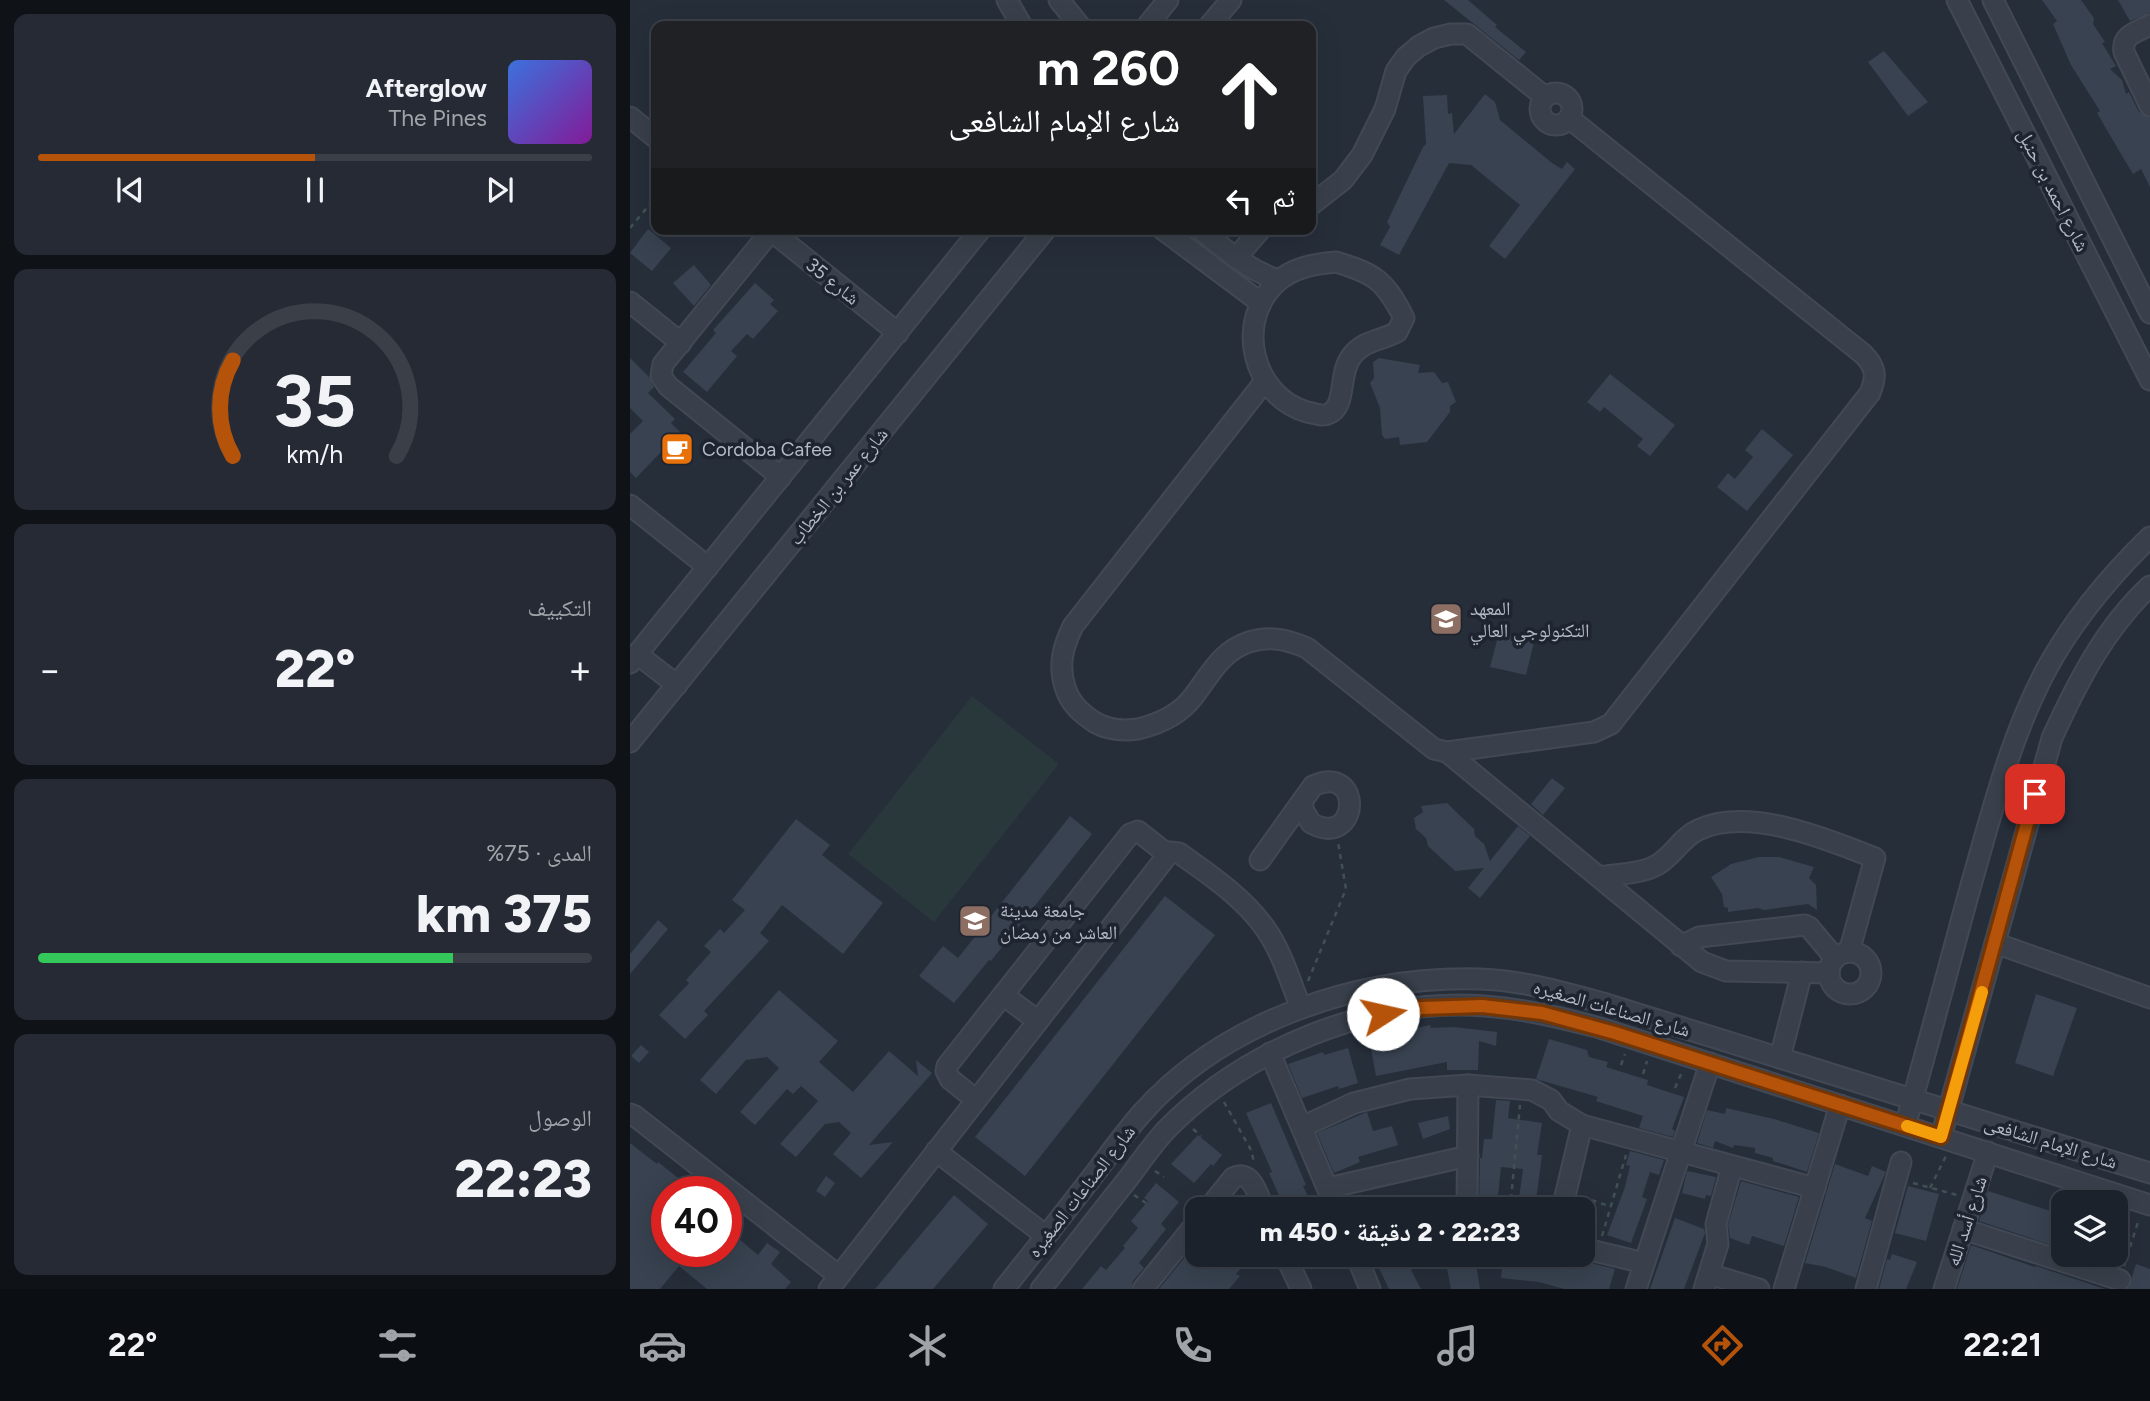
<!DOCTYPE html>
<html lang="ar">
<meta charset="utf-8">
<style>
body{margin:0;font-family:Figtree,"Noto Naskh Arabic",sans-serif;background:#252a34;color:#f1f3f6;direction:rtl;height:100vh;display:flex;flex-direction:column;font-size:26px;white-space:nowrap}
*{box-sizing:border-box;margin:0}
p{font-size:23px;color:#a0a4a9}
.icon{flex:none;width:38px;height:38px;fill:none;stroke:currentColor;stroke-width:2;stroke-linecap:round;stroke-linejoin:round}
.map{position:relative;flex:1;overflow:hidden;direction:ltr}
.drawer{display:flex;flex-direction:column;gap:14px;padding:14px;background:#0f1318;width:630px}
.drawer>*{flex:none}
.top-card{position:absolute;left:21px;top:21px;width:665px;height:214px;border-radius:14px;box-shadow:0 7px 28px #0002,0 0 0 2px #3a3f48;direction:rtl;background:#202124;color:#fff;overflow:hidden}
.tools{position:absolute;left:1421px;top:1190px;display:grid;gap:14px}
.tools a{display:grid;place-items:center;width:77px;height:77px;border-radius:14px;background:#1c222c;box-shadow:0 7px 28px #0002,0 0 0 2px #3a3f48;font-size:35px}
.speed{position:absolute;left:21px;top:1176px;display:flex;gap:14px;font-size:35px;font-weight:700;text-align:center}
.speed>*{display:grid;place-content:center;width:91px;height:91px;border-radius:50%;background:#1c222c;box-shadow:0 7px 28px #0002,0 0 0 2px #3a3f48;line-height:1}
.speed .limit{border:10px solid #d22;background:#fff;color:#111}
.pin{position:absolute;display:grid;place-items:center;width:60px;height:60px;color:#fff;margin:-30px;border-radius:14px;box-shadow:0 4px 10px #0006}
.me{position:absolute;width:77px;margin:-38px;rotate:80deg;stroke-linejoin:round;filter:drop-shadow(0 0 5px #0008)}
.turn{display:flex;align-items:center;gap:24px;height:147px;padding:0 21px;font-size:32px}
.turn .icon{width:91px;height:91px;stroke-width:2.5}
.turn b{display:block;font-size:49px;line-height:60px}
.then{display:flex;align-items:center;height:66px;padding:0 21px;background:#0003;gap:14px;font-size:26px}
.big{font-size:52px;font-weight:800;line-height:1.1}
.drawer .widget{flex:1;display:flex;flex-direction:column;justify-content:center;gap:10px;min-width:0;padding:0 24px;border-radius:14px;background:#252a34}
.drawer .dial{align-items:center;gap:0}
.dial svg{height:182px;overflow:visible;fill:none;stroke:#3a3f48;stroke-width:7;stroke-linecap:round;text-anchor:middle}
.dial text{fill:#f1f3f6;stroke:none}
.song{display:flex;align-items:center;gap:21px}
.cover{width:84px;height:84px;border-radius:10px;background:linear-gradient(135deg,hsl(220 70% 55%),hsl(290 70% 35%))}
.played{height:7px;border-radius:4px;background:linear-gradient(90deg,#b45309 50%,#3a3f48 50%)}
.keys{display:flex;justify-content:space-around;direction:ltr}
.heat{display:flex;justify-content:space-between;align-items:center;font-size:38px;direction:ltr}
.charge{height:10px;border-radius:5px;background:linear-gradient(90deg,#34c759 75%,#3a3f48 0)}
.trip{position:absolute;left:555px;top:1197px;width:410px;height:70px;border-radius:14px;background:#1c222c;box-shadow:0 7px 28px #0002,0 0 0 2px #3a3f48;font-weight:800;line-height:70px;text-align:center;direction:rtl}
.tab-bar{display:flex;height:112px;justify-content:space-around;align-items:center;background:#0b0e12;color:#a0a4a9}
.tab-bar .icon{width:49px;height:49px}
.tab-bar .selected{color:#b45309}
.tab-bar b{font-size:32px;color:#f1f3f6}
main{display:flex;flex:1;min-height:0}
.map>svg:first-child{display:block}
.pitch{fill:#28383b}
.building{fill:#384250;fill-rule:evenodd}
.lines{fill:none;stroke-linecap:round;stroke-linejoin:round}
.minor-casing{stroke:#424954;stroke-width:23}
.path{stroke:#405154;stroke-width:2.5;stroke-dasharray:5 5;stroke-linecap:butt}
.minor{stroke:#39404b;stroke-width:19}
.route-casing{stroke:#753606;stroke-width:18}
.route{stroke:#b45309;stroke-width:12}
.slow{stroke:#f59e0b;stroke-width:12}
.labels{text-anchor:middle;stroke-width:7;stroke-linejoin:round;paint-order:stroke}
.street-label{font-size:19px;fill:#b5bbc6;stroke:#1e2530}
.poi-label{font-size:19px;fill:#b5bbc6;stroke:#1e2530;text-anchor:start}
</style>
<main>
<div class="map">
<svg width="1520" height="1289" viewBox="0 0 1520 1289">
<rect width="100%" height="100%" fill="#262e3a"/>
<path class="pitch" d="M342 696 429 764 304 922 218 854Z"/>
<g class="building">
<path d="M814 0H838L867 25 865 27 896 52 889 60Z"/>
<path d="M1412 0H1451L1464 18 1463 24 1475 42 1472 43 1486 66 1480 69 1492 80 1496 94 1499 92 1509 112 1520 118V187L1511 169 1503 174 1491 154 1467 113 1470 111 1441 65 1423 24 1427 21Z"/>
<path d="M1488 0H1520V13L1500 21Z"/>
<path d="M1254 51 1298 102 1278 116 1238 62Z"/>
<path d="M855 94 865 102 870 120 922 163 932 169 937 162 945 169 875 259 859 246 890 205 841 165 819 163 769 255 750 245 760 227 757 222 793 147 796 144 793 96 817 95 818 114 822 113 824 134Z"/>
<path d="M18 229 41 248 22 271 0 253Z"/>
<path d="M64 265 81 285 64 306 43 283Z"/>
<path d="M125 283 144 300 140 304 148 311 123 339 117 334 101 351 107 356 77 392 53 372 86 333 83 330Z"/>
<path d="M0 358 19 377 24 387 18 393 45 419 41 423 50 432 6 478 0 472V434L13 421 0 408Z"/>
<path d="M749 358 790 365 788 373 804 372 812 383 818 382 826 402 820 406V412L797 442 770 445 769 437 755 439 752 435 750 408 740 383 744 378 743 362Z"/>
<path d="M980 374 1045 425 1020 456 1007 446 1013 439 974 407 970 412 957 402Z"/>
<path d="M1132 429 1163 455 1117 511 1087 487 1098 473 1105 479 1123 457 1115 450Z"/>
<path d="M869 633 904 642 896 675 860 667Z"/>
<path d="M922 778 935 788 913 815 901 804Z"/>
<path d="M817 803 844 829 845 836 854 844 860 861 888 826 900 836 850 898 838 888 854 868 825 871 798 846 796 838 786 829 784 818 793 812 791 806Z"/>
<path d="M440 816 462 834 361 961 359 960 324 1003 289 976 313 946 328 958Z"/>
<path d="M166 819 200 845 192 855 253 903 213 954 152 905 130 933 139 941 74 1011 78 1015 55 1039 29 1015 59 983 56 980 81 952 74 946 90 929 94 933 115 910 102 900Z"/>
<path d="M1129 857H1149L1184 867 1179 878 1186 885 1187 910 1178 904 1134 910 1128 908 1098 912V908L1094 907 1092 894 1081 877 1101 864Z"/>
<path d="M535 896 585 935 395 1176 345 1137Z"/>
<path d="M28 920 38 929 0 974V954Z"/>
<path d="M149 990 208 1041 189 1062 223 1092 259 1051 288 1076 286 1060 302 1073 239 1145 263 1142 231 1178 203 1154 221 1133 209 1122 195 1124 166 1157 150 1144 188 1101 171 1086 163 1094 157 1089 125 1125 110 1112 149 1068 137 1057 116 1060 86 1094 70 1080Z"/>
<path d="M1406 994 1447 1008 1423 1076 1385 1063Z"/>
<path d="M800 1025 801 1028 824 1027 867 1032 866 1046 849 1041 848 1070H817V1062L746 1076 739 1038Z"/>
<path d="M919 1039 957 1050 959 1057 978 1062 976 1067 1018 1080 1017 1085 1054 1097 1042 1129 1045 1131 1043 1137 1009 1128 1013 1116 966 1101 968 1097 906 1079Z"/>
<path d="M11 1045 19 1052 9 1063 1 1056Z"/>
<path d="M718 1048 728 1083 709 1089 708 1086 672 1098 658 1064 693 1052 694 1055Z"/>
<path d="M866 1100 880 1101 878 1118 912 1123 907 1155H912L905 1209H849L850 1158H852L854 1139H862ZM871 1167 893 1169 889 1198 868 1196Z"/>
<path d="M641 1103 676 1185 673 1186 684 1209H655L639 1173 642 1172 616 1113Z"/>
<path d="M1096 1108 1144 1119 1189 1133 1177 1172 1143 1161V1158L1125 1153V1148L1104 1145 1103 1148 1085 1141 1083 1148 1067 1143 1077 1110 1095 1114Z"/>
<path d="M737 1112 743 1131 762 1126 768 1145 728 1157 730 1162 704 1173 687 1133Z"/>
<path d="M818 1116 820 1129 793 1139 788 1123Z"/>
<path d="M568 1135 592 1155 583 1166 581 1164 564 1183 541 1164Z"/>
<path d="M0 1143 27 1164 28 1162 57 1185 51 1192H37V1209L27 1220 37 1228V1251H96V1228L128 1255 137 1243 150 1252 141 1264 161 1282 155 1289H77L49 1266 30 1289H0Z"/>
<path d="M1000 1151 1034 1160 1029 1175 1020 1172 1012 1197 1017 1199 1001 1243 977 1235 995 1187 1000 1166 996 1165Z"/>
<path d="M1205 1164 1238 1176 1242 1166 1256 1172 1235 1218 1242 1221 1226 1278 1196 1267 1175 1263Z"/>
<path d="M1057 1171 1086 1177 1081 1196 1076 1195 1075 1199 1052 1193Z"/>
<path d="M196 1176 205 1183 195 1197 186 1191Z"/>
<path d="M1111 1181 1169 1197 1154 1246 1122 1236 1119 1245 1100 1238 1098 1225Z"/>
<path d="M526 1183 549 1202 531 1224 536 1229 509 1263 514 1268 503 1281 501 1289H452L471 1266 476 1270 495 1248 493 1246 508 1228 501 1221 518 1201 514 1198Z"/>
<path d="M1278 1186 1309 1194 1296 1241 1265 1233Z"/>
<path d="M1358 1191 1433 1215V1240L1430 1248 1349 1221Z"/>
<path d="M324 1195 358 1224 303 1289H245Z"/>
<path d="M1045 1218 1074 1229 1075 1233 1054 1289H1020Z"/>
<path d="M567 1242V1255H622L606 1274 610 1276 599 1289H529Z"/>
<path d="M1341 1245 1405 1267 1406 1266 1475 1289H1327Z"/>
<path d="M1262 1254 1287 1262 1276 1289H1249L1257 1259 1260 1260Z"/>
<path d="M746 1255H777L784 1268 781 1270 791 1289H759L746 1262 749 1261Z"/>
<path d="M873 1255H942L949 1260 985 1269 979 1289H934L909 1282 871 1278Z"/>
<path d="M846 1264 850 1289H821L817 1268Z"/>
<path d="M1506 1264 1520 1269V1289H1498Z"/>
</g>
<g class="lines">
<defs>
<g id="minor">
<path d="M377 0 392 26"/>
<path d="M429 0 450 26"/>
<path d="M1327 0 1520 380"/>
<path d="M1363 0 1520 313"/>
<path d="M1520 25C1507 32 1491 35 1494 52L1520 106"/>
<path d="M517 26 538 0"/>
<path d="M579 26 601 0"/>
<circle cx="926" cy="109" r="16"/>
<path d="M0 117 26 138"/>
<path d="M681 205 713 180 732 155 755 109 766 71 776 57 789 46 804 38 821 34H837L915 97"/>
<path d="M139 229 268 333"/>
<path d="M532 229 631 303"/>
<path d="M570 229C594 249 618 270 648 280"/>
<path d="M141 231 33 364 31 376 38 386 151 477"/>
<path d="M606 258 631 229"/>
<path d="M706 262C746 274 755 281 774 318L767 332C751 341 733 340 721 357 708 375 717 407 698 414 692 417 684 413 677 412 622 396 604 321 647 282 664 267 685 264 706 262Z"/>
<path d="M0 302 51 343"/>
<path d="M635 381 443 626C433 647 428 664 435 687 440 704 452 714 466 723 479 730 494 731 508 729 529 724 550 714 563 697 580 675 591 651 619 642 640 635 658 640 677 648L804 749 817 752 964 732 981 724 1240 393C1247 376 1246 367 1233 354L939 118"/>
<path d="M0 505 78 567"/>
<path d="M7 654 47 685"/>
<path d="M0 663 351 229"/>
<path d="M0 742 416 229"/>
<path d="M817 752 1072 962 1096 971 1199 973"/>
<path d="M630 860 683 786C734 762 730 850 681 823L673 810V802"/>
<path d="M969 877C987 874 1011 874 1027 865 1043 856 1051 838 1068 830 1119 806 1197 839 1245 858L1219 952"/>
<path d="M1365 943 1520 998"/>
<path d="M1051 946 1069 937 1175 925 1179 927 1205 958"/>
<circle cx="1220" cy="973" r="21"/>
<path d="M373 995 408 1021"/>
<path d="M640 1053 706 1209"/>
<path d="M1150 1058 1172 972"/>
<path d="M346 1100 320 1079 316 1071 317 1066 500 834 508 831 537 854"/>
<path d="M0 1114 5 1116 209 1276"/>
<path d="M1275 1126C1298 1046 1319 965 1341 885 1362 812 1380 738 1416 670 1443 620 1480 576 1520 537"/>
<path d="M672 1127 724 1103 780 1089 838 1085 902 1090 921 1100 929 1111 952 1125 1185 1188"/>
<path d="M1311 1137 1422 738C1447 683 1475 628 1520 586"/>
<path d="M306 1151 416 1236"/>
<path d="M698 1188 838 1156"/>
<path d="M578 1209 603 1178C622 1168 628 1196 634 1209"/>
<path d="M837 1209 838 1085"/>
<path d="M932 1209 952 1125"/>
<path d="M1333 1229 1490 1280"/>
<path d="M952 1248 1014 1263"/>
<path d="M655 1255 671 1289"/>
<path d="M726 1255 740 1289"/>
<path d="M1079 1274 1129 1289"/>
<path d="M199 1289 540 852 549 853C580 875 613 897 635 928 652 952 660 981 671 1008"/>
<path d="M374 1289C405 1250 436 1211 466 1172 481 1152 496 1131 512 1113 594 1021 728 976 848 979 891 980 933 992 973 1003L1520 1173"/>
<path d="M411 1289C440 1253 468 1216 497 1180 510 1163 522 1145 536 1130 615 1049 742 997 855 1006 895 1009 932 1018 970 1028L1520 1205"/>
<path d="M513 1289 567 1222"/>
<path d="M1006 1289 1080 1063"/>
<path d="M1074 1289 1088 1244 1086 1224 1102 1166"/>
<path d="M1154 1289 1210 1105"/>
<path d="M1236 1289 1271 1162"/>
<path d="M1314 1289 1358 1152"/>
</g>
</defs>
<use href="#minor" class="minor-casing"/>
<g class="path">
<path d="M0 228 26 197"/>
<path d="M678 981 716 889 708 842"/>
<path d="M991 1065 995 1054"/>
<path d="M1013 1074 1017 1061"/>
<path d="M1045 1088 1052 1072"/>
<path d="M594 1102 621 1150 624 1162"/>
<path d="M563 1129 571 1136"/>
<path d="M525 1171 534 1177"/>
<path d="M1283 1183 1327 1195"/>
<path d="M1300 1188 1316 1156"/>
<path d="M504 1195 516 1203"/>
<path d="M952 1197 979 1206"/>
<path d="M880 1209 890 1105"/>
<path d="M972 1236 996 1155"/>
<path d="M1494 1266 1509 1219"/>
</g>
<use href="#minor" class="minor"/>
</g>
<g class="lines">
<defs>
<path id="route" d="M753 1014 792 1008 852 1006 912 1013 985 1033 1311 1137 1405 794"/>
</defs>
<use href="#route" class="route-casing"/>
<use href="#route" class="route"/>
<path class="slow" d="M1277 1126 1311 1137 1352 992"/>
</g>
<defs>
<symbol id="cafe-square" viewBox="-11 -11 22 22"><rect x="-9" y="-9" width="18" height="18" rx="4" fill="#e8710a" stroke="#1e2530"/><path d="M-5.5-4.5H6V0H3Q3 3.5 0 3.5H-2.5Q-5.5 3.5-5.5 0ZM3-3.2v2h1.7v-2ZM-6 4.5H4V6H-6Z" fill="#fff"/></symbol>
<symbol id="university-square" viewBox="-11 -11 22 22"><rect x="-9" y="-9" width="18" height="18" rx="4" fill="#8d6e63" stroke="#1e2530"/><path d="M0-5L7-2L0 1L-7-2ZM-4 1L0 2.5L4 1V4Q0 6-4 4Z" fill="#fff"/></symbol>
</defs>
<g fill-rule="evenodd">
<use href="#cafe-square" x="28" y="430" width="38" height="38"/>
<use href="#university-square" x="797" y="600" width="38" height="38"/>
<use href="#university-square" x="326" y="902" width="38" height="38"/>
</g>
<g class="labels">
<g class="street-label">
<text transform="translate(1424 190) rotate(63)" y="7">شارع احمد بن حنبل</text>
<text transform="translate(203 281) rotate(39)" y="7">شارع 35</text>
<text transform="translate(208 486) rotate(-51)" y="7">شارع عمر بن الخطاب</text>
<text transform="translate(982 1008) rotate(16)" y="7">شارع الصناعات الصغيره</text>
<text transform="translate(1421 1142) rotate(17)" y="7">شارع الإمام الشافعى</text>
<text transform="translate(451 1191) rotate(-52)" y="7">شارع الصناعات الصغيره</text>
<text transform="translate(1336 1221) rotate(-72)" y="7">شارع أسد الله</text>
</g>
<g class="poi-label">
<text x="72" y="456">Cordoba Cafee</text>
<text x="840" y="615">المعهد<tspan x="840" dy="22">التكنولوجي العالي</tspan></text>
<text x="370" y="917">جامعة مدينة<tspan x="370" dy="22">العاشر من رمضان</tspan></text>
</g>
</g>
</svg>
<div class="tools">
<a><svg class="icon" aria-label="layers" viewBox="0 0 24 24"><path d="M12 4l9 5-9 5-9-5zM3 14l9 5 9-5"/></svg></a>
</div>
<div class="speed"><div class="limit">40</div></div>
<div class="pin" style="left:1405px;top:794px;background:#d93025"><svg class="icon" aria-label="arrive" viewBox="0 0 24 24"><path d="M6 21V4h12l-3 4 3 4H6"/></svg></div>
<svg class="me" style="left:753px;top:1014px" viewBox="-20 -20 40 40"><circle r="19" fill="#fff"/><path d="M0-13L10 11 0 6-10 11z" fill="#b45309"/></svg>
<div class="trip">22:23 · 2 دقيقة · 450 m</div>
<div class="top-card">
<div class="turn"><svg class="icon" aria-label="ahead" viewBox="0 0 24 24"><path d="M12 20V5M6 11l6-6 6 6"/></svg><div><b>260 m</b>شارع الإمام الشافعى</div></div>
<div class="then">ثم<svg class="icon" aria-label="left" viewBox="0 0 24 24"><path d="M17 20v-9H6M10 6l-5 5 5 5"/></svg></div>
</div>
</div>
<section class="drawer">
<div class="widget">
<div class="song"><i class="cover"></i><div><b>Afterglow</b><p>The Pines</p></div></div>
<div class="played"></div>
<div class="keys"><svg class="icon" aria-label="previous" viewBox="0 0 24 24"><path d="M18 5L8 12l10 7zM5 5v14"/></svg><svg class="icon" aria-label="pause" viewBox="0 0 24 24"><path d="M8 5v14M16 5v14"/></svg><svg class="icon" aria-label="next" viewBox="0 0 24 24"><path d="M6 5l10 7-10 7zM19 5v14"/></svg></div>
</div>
<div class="widget dial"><svg viewBox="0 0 100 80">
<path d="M14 69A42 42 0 1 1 86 69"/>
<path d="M14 69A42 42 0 0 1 14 27" stroke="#b45309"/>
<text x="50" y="56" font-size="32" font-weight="700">35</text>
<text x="50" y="72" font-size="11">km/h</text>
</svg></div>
<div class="widget"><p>التكييف</p>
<div class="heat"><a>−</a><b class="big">22°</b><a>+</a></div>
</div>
<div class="widget"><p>المدى · 75%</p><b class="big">375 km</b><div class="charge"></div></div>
<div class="widget"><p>الوصول</p><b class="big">22:23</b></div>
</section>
</main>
<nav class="tab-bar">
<b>22:21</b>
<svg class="icon selected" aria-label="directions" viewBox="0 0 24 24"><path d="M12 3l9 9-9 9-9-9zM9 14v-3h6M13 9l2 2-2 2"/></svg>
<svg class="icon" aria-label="music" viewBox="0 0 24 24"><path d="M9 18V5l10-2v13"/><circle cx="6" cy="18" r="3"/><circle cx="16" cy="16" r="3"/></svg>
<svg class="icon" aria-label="phone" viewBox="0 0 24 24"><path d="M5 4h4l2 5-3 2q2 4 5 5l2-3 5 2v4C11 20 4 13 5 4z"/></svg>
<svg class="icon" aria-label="climate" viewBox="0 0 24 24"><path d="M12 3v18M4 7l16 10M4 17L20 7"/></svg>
<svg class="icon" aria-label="car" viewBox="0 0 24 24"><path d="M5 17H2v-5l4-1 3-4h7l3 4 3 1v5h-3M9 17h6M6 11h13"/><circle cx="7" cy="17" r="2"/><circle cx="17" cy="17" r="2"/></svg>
<svg class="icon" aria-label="filters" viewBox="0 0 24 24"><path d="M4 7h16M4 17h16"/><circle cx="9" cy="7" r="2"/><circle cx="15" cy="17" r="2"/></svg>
<b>22°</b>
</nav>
